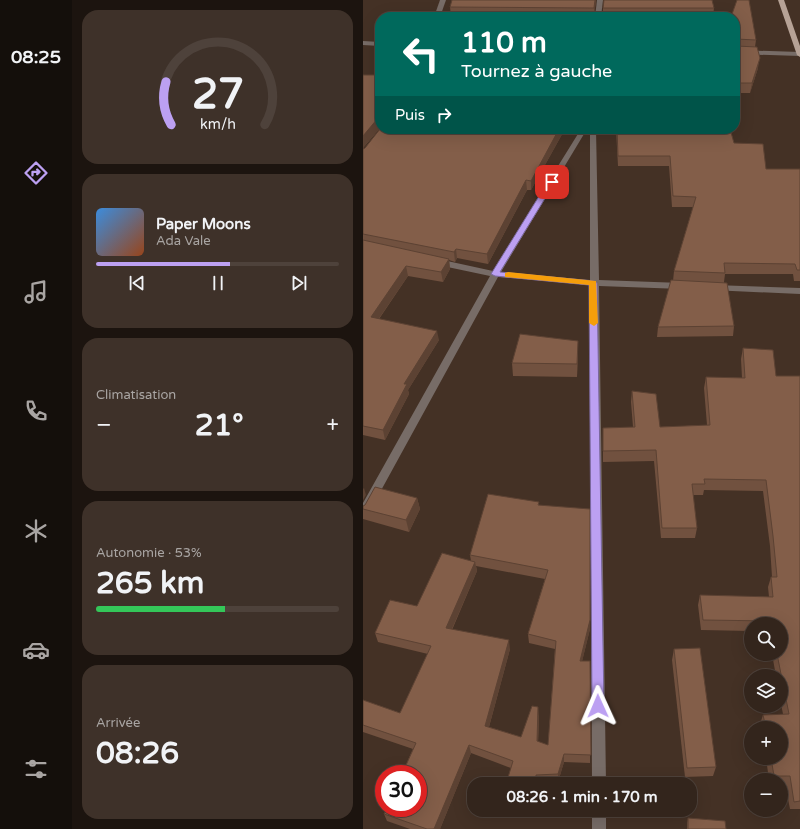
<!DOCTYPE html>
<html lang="fr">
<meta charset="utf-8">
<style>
body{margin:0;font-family:"Varela Round",sans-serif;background:#3e3129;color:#f1f3f6;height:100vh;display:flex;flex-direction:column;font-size:15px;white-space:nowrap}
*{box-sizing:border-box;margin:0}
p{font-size:13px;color:#a9a5a3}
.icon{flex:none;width:22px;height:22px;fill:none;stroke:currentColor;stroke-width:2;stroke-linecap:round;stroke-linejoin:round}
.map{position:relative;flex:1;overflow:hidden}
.side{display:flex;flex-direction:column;gap:10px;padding:10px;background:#1c140f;width:291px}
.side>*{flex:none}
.guide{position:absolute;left:12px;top:12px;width:365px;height:122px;border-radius:16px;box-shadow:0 4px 16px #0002,0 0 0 1px #4e423b;background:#00695c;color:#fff;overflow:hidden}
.fabs{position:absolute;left:381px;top:617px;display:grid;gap:8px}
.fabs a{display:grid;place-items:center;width:44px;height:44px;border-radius:50%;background:#33251c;box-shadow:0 4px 16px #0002,0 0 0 1px #4e423b;font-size:20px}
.speed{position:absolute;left:12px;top:765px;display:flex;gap:8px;font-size:20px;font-weight:700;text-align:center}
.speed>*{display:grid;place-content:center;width:52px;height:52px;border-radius:50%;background:#33251c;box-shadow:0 4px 16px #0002,0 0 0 1px #4e423b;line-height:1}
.speed .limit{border:6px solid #d22;background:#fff;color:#111}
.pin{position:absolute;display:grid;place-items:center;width:34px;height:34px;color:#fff;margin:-17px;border-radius:8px;box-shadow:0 2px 6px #0006}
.me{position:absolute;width:44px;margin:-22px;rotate:359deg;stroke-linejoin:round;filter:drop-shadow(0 0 3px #0008)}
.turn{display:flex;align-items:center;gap:14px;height:84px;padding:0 20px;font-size:18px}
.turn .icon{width:52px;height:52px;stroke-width:2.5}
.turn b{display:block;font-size:28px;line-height:34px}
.then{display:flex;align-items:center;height:38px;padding:0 20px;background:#0003;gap:8px;font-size:15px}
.big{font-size:30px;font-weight:800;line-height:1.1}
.side .widget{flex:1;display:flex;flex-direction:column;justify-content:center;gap:6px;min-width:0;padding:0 14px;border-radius:16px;background:#3e3129}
.side .dial{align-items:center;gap:0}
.dial svg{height:104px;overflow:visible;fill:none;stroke:#4e423b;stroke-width:7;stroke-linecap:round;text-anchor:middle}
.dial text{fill:#f1f3f6;stroke:none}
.song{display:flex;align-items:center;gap:12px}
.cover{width:48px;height:48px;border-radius:6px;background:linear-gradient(135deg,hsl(210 70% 55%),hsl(20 70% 35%))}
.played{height:4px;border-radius:2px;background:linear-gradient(90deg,#bca0f2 55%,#4e423b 55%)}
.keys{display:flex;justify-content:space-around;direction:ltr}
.heat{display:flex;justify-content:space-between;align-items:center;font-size:22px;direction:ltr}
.charge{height:6px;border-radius:3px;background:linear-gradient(90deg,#34c759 53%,#4e423b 0)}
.trip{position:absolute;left:104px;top:777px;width:230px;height:40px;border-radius:16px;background:#33251c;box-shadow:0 4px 16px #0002,0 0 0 1px #4e423b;font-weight:800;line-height:40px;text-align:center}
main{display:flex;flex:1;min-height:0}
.dock{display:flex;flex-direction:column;width:72px;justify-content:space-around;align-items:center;background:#140f0b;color:#a9a5a3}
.dock .icon{width:28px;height:28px}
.dock .current{color:#bca0f2}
.dock b{font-size:18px;color:#f1f3f6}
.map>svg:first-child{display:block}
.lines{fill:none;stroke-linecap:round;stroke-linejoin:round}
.minor{fill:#776c67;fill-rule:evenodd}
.major{fill:#b6a296;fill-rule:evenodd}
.wall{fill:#71513f;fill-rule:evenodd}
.shaded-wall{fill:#5c4233}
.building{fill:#835e49;stroke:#5c4233}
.route{fill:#bca0f2;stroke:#7a689d}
.slow{fill:#f59e0b}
</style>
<main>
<nav class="dock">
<b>08:25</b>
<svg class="icon current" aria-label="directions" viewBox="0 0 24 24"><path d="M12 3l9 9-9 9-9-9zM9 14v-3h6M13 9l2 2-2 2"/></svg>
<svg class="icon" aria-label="music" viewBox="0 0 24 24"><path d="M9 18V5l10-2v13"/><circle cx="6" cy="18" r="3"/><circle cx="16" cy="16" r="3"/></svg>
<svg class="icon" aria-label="phone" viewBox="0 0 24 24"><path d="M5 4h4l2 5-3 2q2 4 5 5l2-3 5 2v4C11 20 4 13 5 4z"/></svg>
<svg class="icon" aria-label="climate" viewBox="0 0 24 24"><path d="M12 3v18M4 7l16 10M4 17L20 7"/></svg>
<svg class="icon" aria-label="car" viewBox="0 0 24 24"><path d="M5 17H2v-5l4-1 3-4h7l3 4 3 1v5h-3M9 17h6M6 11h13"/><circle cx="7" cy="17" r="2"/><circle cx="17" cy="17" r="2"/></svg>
<svg class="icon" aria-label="filters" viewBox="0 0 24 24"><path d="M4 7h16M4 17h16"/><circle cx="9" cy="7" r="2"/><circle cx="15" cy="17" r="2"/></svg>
</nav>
<section class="side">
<div class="widget dial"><svg viewBox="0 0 100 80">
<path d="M14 69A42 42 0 1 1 86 69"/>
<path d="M14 69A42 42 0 0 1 10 36" stroke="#bca0f2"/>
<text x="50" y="56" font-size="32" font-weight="700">27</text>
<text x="50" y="72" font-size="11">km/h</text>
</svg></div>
<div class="widget">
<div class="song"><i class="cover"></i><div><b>Paper Moons</b><p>Ada Vale</p></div></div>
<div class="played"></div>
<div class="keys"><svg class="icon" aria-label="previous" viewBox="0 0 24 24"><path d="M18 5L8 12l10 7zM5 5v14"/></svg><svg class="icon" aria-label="pause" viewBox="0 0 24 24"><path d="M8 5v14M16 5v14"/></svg><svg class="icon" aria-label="next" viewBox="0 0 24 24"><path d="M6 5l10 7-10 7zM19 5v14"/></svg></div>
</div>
<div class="widget"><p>Climatisation</p>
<div class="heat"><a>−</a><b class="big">21°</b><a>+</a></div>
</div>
<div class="widget"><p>Autonomie · 53%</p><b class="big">265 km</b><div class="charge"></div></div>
<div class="widget"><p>Arrivée</p><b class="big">08:26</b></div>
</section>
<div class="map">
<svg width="437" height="829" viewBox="0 0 437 829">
<rect width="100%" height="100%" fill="#443125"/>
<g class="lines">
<g class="minor">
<path d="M77 0H83L77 17H71Z"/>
<path d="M234 0H240L238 17H232Z"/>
<path d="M0 41 17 42V46L0 45Z"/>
<path d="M372 50 437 52V56L372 54Z"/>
<path d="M218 129H224L138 272 227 280V129H233L236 280 319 283 323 286 319 289 236 286 243 784H229L227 285 135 277 4 516 0 518V503L127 276 75 265 71 262 75 259 130 271Z"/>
<path d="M351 285 437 288V294L348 290 347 288 348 286Z"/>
<rect x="229" y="810" width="14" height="19"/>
</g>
<path class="major" d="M415 0H421L437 46V57L434 55Z"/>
</g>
<g class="wall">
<path d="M233 0 231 16H88L87 7Z"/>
<path d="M240 8H351L350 17 240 16Z"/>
<path d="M372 17 393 40 392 47 395 68 387 93H372Z"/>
<path d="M0 75H17V128L0 148Z"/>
<path d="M202 129 168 190H164L125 264 94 258 92 262 86 260 87 269 80 282 45 276 16 319 76 340 45 390 46 394 22 440 0 435V149Z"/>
<path d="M253 129H367L371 143 403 169H437V281H431L430 274H362L361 282 371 326 370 336 294 337 295 327 310 281 311 271 330 207H309L306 166H255Z"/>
<path d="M380 348 413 376H437V811V809H427L422 784H418V780H406L403 758H418V728H398L397 724 400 715 420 714 418 704V676H413L409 654H418V624H388V631L338 630 335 605 337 595 406 597 405 587 408 577H409L407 546 400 491 341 490 340 495H330L334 528 332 538H298L291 461 240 462V428L270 427 268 402 269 391 297 427 344 425 341 388 343 377 379 378 378 359Z"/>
<path d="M215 354 214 377 150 376 149 363Z"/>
<path d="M54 498 57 509 46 532 0 519V506Z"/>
<path d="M176 502V506L227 629 219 661H227V763L201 762 195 782 174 783 148 768 108 753 77 829H47L24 821 21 814 50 749 0 732V700L37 713 65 654 15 642 12 633 54 606 108 561 107 555ZM113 566 182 579 165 634 166 643 192 649 185 745 175 742 176 716 158 737 126 727 147 649 89 630 114 571Z"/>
<path d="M311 649 353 767 350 776 322 777 309 660Z"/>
<path d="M325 818 363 829H324V823Z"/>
</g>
<g class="shaded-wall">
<path d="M232 0H233L231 16V8Z"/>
<path d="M397 58 395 68 387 93 389 83Z"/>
<path d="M15 118 17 128 0 148V136Z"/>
<path d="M196 129H202L168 190V181Z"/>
<path d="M163 180 164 190 125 264 124 254Z"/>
<path d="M93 249 94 258 92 262 91 252Z"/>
<path d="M86 259 87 269 80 282 78 272Z"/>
<path d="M43 266 45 276 10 327 8 317Z"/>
<path d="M74 331 76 340 45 390 46 394 22 440 20 430 41 384Z"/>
<path d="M215 341V354L214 377V364Z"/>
<path d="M1 488 3 495 0 500V489Z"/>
<path d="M54 498 57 509 46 532 43 520Z"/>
<path d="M112 562 114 571 85 638 83 628Z"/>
<path d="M227 620V629L217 670V661Z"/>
<path d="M146 640 147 649 124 734 122 726Z"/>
<path d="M175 707 176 716 175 749 174 741Z"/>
<path d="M106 745 108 753 77 829H71Z"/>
<path d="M201 754V762L195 782V774Z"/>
</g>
<g class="building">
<path d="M89 0H232L231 8 87 7Z"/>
<path d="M241 0H349L351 8H240Z"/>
<path d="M374 0H386L393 40 373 39 372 44V17H368Z"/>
<path d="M372 45 373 46 394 47 397 58 389 83H372Z"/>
<path d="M0 75H17V119L15 118 0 136Z"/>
<path d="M17 129H196L168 181 163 180 124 254 93 249 91 252 0 234V149L2 148Z"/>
<path d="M254 129H367L371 143 400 144 403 169H437V270H434L432 264 361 263 362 273 311 271 333 197 310 196 307 156H255Z"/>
<path d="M0 240 86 259 78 272 43 266 8 317 74 331 41 384H44L20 430 0 426Z"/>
<path d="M308 280 364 283 371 326 295 327Z"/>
<path d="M157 334 215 341 214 364 149 363Z"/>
<path d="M380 348 410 350 413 376H437V801L431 802 427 776H411L408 758H418V728H403L400 715 426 714 414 654H418V624H408V621L340 620 337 595 410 597 408 577H414L410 536 403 480 341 479 342 484H329L334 528H299L293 450 240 451V428L272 427 269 391 293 394 297 427 347 425 343 377 382 378Z"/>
<path d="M12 487 54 498 43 520 0 509V506L2 505Z"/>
<path d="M125 494 176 502 175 505 227 509V620L217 661H227L228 755 201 754 195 774 173 775V784H143L150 761 106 745 71 829H64L21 814 23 808H55V774H39L53 743 0 725V700L37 713 68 646 12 633 27 600 54 606 79 553 112 562 83 628 146 640 122 726 158 737 169 706 175 707 174 741 185 745 193 641 165 634 185 570 107 555Z"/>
<path d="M337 648 353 767 324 768 311 649Z"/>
<path d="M325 818 362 821 363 829H325Z"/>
</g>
<path class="route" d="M186 180 192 182 137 272 230 281 234 283 241 706 239 710 235 712 231 710 229 706 226 285 132 276 128 274Z"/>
<path class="slow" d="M145 272 233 281 235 323 231 326 226 323V285L142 277V273Z"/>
</svg>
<div class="fabs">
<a><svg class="icon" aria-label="search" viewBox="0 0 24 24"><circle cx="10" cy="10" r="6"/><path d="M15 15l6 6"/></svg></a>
<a><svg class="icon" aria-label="layers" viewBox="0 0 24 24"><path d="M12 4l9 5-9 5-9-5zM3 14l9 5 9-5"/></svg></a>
<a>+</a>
<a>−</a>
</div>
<div class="speed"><div class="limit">30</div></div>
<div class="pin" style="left:189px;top:182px;background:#d93025"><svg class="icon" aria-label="arrive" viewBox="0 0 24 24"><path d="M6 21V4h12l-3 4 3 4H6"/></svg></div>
<svg class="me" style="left:235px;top:706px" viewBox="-20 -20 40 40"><path d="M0-17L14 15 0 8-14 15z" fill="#bca0f2" stroke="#fff" stroke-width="4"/></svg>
<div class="trip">08:26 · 1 min · 170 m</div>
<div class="guide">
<div class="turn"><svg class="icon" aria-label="left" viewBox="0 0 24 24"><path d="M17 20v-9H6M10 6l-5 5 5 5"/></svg><div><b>110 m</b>Tournez à gauche</div></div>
<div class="then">Puis<svg class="icon" aria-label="right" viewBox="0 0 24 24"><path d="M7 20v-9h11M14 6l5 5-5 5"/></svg></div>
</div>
</div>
</main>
